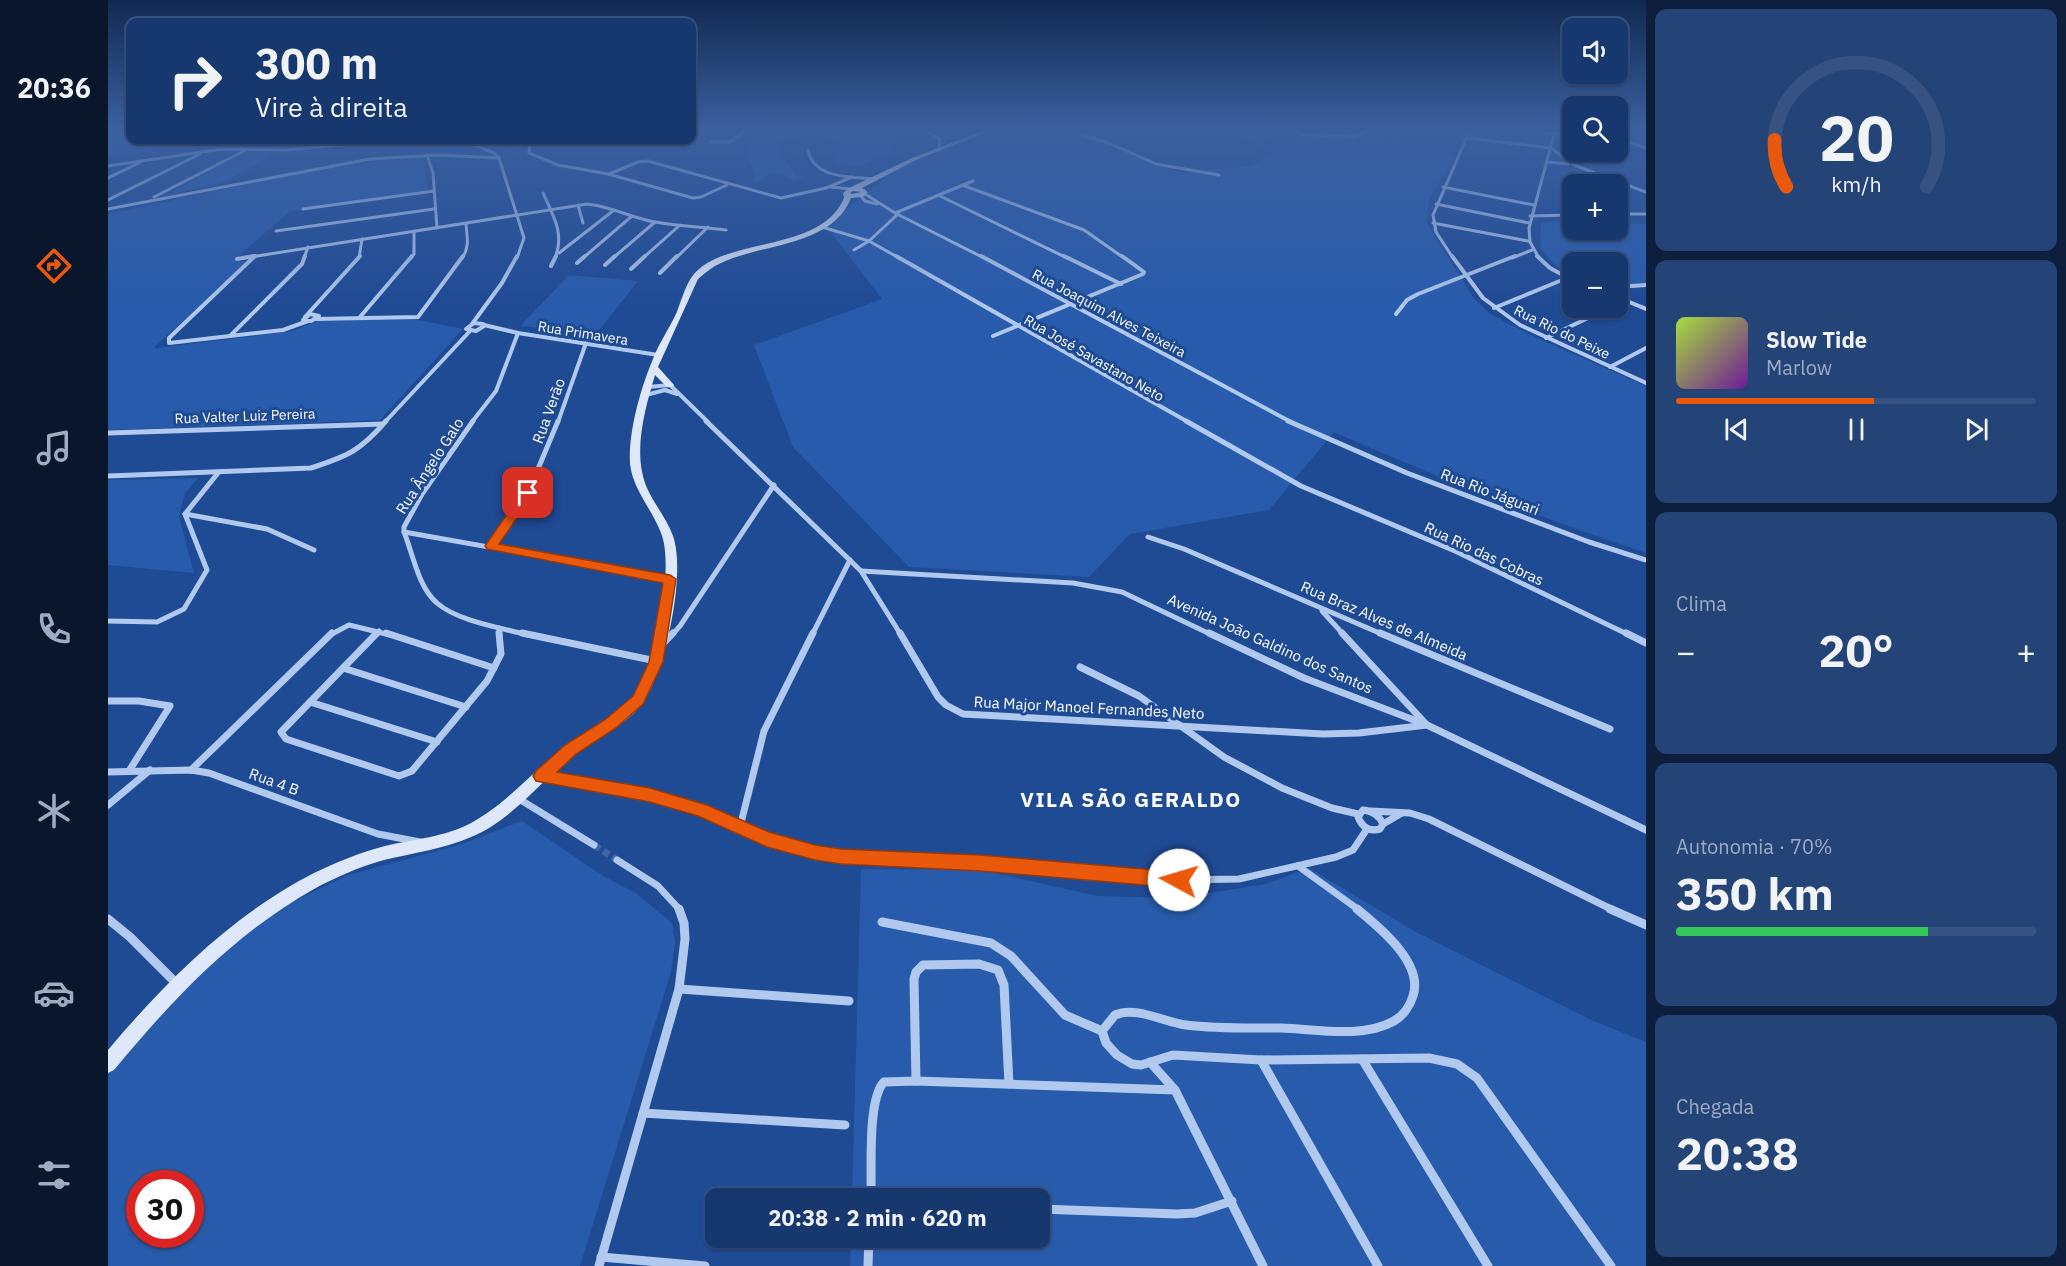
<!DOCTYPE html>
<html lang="pt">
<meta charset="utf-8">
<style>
body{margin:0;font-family:"IBM Plex Sans",sans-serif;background:#244377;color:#f1f3f6;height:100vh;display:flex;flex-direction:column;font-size:22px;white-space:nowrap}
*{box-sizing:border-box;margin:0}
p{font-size:20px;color:#9eacc3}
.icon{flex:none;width:33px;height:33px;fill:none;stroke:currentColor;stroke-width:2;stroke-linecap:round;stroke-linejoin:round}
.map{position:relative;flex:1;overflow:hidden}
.panel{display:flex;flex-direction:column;gap:9px;padding:9px;background:#0d1f3d;width:420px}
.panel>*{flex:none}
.banner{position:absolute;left:18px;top:18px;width:570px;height:126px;border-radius:12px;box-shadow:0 2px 4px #0004,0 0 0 2px #365282;background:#17386f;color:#f1f3f6;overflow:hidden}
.controls{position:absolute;left:1454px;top:18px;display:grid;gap:12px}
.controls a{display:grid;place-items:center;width:66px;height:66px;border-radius:12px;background:#17386f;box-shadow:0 2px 4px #0004,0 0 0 2px #365282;font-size:30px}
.speed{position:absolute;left:18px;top:1170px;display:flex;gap:12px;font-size:30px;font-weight:700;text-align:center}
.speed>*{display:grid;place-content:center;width:78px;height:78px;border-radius:50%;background:#17386f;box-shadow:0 2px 4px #0004,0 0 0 2px #365282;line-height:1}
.speed .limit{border:9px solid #d22;background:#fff;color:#111}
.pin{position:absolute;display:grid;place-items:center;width:51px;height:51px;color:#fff;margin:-26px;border-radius:12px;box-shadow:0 3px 9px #0006}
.me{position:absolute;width:66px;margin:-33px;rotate:276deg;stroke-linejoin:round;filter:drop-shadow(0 0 4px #0008)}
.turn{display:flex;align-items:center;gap:21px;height:126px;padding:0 30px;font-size:27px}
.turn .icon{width:78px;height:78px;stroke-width:2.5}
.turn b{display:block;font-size:42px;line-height:51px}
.big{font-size:45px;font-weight:700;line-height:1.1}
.panel .widget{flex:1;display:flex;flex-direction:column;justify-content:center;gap:9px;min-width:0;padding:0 21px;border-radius:12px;background:#244377}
.panel .dial{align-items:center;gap:0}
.dial svg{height:156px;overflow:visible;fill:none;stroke:#365282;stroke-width:7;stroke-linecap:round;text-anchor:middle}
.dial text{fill:#f1f3f6;stroke:none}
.song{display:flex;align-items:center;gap:18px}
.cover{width:72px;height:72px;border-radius:9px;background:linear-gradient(135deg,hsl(80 70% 55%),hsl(280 70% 35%))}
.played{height:6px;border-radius:3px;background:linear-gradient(90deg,#ea580c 55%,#365282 55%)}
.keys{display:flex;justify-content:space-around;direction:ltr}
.heat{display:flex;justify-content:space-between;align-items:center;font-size:33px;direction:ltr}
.charge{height:9px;border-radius:4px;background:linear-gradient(90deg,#34c759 70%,#365282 0)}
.trip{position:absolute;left:597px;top:1188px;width:345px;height:60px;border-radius:12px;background:#17386f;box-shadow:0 2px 4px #0004,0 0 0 2px #365282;font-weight:700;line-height:60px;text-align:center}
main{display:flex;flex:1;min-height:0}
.tabs{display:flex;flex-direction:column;width:108px;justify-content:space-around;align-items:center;background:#09162c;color:#9eacc3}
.tabs .icon{width:42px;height:42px}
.tabs .on{color:#ea580c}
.tabs b{font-size:27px;color:#f1f3f6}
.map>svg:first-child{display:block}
.green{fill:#285bac;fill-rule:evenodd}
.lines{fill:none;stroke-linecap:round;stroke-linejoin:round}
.street-tunnel{stroke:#4165a4;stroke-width:7;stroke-dasharray:7 4;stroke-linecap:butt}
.street-far4{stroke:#b1c9ee;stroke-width:3}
.street-far3{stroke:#b1c9ee;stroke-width:4}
.street-far2{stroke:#b1c9ee;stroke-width:5}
.street-far1{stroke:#b1c9ee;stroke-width:7}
.street{stroke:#b1c9ee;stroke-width:9}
.secondary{fill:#dee8fa;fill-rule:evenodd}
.route{fill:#ea580c;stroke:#983908;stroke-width:1.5}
.labels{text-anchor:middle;stroke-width:6;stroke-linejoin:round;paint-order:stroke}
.far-street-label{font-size:14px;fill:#fff;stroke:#1f4a94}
.street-label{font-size:15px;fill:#fff;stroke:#1f4a94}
.district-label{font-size:21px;font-weight:bold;letter-spacing:1.5px;fill:#fff;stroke:#1f4a94}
</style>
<main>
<nav class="tabs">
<b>20:36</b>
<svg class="icon on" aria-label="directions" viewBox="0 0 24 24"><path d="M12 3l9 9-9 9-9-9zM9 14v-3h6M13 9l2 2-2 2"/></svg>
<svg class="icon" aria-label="music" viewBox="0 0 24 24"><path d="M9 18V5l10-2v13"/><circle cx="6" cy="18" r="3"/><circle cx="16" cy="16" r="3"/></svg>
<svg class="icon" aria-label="phone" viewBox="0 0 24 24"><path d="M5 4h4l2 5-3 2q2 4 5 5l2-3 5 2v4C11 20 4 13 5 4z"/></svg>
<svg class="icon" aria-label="climate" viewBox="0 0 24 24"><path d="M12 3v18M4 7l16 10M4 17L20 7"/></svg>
<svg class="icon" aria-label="car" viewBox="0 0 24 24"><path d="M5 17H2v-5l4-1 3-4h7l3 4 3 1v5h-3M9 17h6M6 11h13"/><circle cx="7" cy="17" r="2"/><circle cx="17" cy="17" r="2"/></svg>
<svg class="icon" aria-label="filters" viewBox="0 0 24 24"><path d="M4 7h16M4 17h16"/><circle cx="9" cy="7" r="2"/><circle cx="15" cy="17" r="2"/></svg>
</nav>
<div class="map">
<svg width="1538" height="1266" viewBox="0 0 1538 1266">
<rect width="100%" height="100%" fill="#1f4a94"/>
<g class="green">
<path d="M0 130H22V140H115L0 156Z"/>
<path d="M651 130H777L784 133 786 152 751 166 725 162 734 146 712 135 677 138 668 145 687 175 696 177 686 181 674 174 660 173 655 180 645 182 647 173 641 162 638 142Z"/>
<path d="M888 130H951L965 133 1071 172 1143 166 1194 136 1322 142 1348 156 1321 199 1319 223 1365 297 1382 314 1429 338 1538 386V553C1432 518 1328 477 1226 432L1161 510 1022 534 981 577 801 567 685 447 646 345 774 299 718 226 787 169Z"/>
<path d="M1129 130H1179L1150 145 1131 138Z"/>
<path d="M135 152H169L118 182 62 194Z"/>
<path d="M315 157 320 190 182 211 126 260 141 262 46 347 49 348 185 331 209 321 306 319 355 329 272 420 0 430V214L234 164Z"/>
<path d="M1464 221V230H1509V222L1538 224V285L1509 287V262H1464V275L1446 264 1432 248 1433 222Z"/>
<path d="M461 275 530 281 488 334 412 326Z"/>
<path d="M90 478 77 493 71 516 86 573 0 565V480Z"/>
<path d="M414 821 495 876 528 893 564 923 567 943 563 972 472 1266H0V1072L65 994 171 909 240 875 351 845ZM32 1184H82V1234H32Z"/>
<path d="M1201 868 1308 932 1481 1019 1538 1042V1266H742L743 1238H932V1198H744L753 869 874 870 989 896 1070 898 1158 884Z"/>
</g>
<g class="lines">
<path class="street-tunnel" d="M486 845 509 860"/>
<g class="street-far4">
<path d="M816 130 832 139 831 150"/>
<path d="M961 130 1003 144 1048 164 1111 175"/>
<path d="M1186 130 1193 134 1244 137 1262 130"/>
<path d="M1408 130 1464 135"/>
<path d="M1359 138 1443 148 1466 165 1538 192"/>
<path d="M1509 138 1538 148"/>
<path d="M354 140 386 153 391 158 416 238 409 258"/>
<path d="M419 140 422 141 421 153 450 165 500 174 585 198 593 197 619 185"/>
<path d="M602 142H622L639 130"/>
<path d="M421 145 439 140"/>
<path d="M700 150C705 179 744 177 768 179"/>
<path d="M319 155 325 173 329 228"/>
<path d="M1440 162 1460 164"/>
<path d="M0 166 114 149 178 150 290 140"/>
<path d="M501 174 530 162 540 161 673 198 718 188 744 177"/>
<path d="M0 178 31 163"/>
<path d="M854 185 976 230 1016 258"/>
<path d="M723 187 743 189"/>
<path d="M1335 187 1426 205"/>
<path d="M435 193C445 215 457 234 447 258"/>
<path d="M757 194 787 213 876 258"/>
<path d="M830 195 959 258"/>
<path d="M753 196 757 201 769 204"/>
<path d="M46 197 138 150"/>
<path d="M0 200 92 154"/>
<path d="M1328 204 1421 223"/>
<path d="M470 205 475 223"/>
<path d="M0 209 262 159 330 155 391 158"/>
<path d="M195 209 326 191"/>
<path d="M787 213 865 181"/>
<path d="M1509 214H1538"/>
<path d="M1422 216 1464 215"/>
<path d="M1325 223 1420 241"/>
<path d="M714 227 761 241 791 258"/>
<path d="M168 231 326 209"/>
<path d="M746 250 761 241 790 214"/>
<path d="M451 253 506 210"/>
<path d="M136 258 479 204C502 206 524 218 547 222 570 226 595 227 618 230"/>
<path d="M145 258 147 256"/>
<path d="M196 258 200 247"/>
<path d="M251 258 254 239"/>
<path d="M303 258 306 254V232"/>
<path d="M354 258C362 247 359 237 358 224"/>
<path d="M475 258 524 216"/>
<path d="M505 258 547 222"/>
<path d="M535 258 572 225"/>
<path d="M568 258 600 227"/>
<path d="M1345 258 1328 232 1325 215 1362 130"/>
<path d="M1404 258 1424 250"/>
<path d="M1431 258 1422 242 1421 228 1446 134"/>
</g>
<g class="street-far3">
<path d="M147 256 61 338V343L175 330 200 321"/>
<path d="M788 256 1080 422"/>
<path d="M873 256 1183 422"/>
<path d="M956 256 1013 284"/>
<path d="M1344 256 1375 298 1412 325 1538 383"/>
<path d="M1429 256 1442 268 1464 280"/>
<path d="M129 259 146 256"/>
<path d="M469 263 477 256"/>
<path d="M497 265 507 256"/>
<path d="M443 266 448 256"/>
<path d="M523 269 537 256"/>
<path d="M552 273 569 256"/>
<path d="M1509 287 1538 285"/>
<path d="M1509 297 1538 309"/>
<path d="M1386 308 1459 278"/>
<path d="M202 314 211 316 203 321 195 320Z"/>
<path d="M1288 314 1299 300 1310 294 1407 256"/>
<path d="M197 317 252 256"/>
<path d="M252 317 304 256"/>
<path d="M208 319 310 317 355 256"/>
<path d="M366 323 375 324 376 326 368 331 358 329Z"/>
<path d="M364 324 394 283 409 256"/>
<path d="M376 325 410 333 550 355"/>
<path d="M122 336 194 264 197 256"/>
<path d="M885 336 1035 274 1036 272 1014 256"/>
<path d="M1438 338 1501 308"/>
<path d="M1502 367 1538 348"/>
<path d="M540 387 562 385 600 422"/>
<path d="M538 395 557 390 569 394"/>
<path d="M277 422 362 331"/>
<path d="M364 422 388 391 410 333"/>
<path d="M450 422 478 343"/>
</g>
<g class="street-far2">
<path d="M365 421 314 494 296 527V532C305 554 310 587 329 603 349 621 394 628 420 635"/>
<path d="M598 421 753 571 793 635"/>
<path d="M1078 421 1193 486 1347 551 1521 635"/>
<path d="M1180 421 1299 473 1481 542 1538 560"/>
<path d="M0 433 275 424"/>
<path d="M0 476 203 468C240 456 252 451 278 421"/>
<path d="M77 514 159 529 206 550"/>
<path d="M296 532 562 579"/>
<path d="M1040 537 1076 549 1276 635"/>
<path d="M383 546 420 493 450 421"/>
<path d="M753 571 965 583 1014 592 1104 635"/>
<path d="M1214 611 1236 635"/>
<path d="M0 621 49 622 76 609 99 570 77 514 110 473"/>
<path d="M391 628 392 635"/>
<path d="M222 635 241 625 282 635"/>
<path d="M267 635 271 631"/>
<path d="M564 635 572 626 666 485"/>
<path d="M704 635 742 560"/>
</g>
<g class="street-far1">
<path d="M269 633 173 732 178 739 291 776 304 771 379 681 393 654 391 633"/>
<path d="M278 633 386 668"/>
<path d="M414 633 548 661"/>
<path d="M792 633 830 697 838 705 855 714 1215 734 1251 733 1319 725"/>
<path d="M1101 633 1196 678 1319 725 1538 830"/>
<path d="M1234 633 1317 723"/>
<path d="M1272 633 1502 729"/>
<path d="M1518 633 1538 643"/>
<path d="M553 646 565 633"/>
<path d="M972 667 1031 696 1116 757 1174 788 1224 808 1250 814"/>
<path d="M235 668 358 707"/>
<path d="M0 701H31L62 706 21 771"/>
<path d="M202 702 329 742"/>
<path d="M83 770 224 633"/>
<path d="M0 772 83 770 101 773 270 834 312 842"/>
<path d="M434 776 542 795 593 810 659 839 733 857 872 863 1070 880 1131 879 1228 857 1245 850 1259 829"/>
<path d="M411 799 486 845"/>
<path d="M0 805 42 770"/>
<path d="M1255 810C1265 811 1271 815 1275 824L1272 829C1261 832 1254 827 1250 817Z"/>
<path d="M1263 811 1302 813 1321 819 1505 910"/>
<path d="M1275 824 1294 813"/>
<path d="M632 827 656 731 705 633"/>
<path d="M509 860 550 886 572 910"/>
<path d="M1190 866 1251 910"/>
</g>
<g class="street">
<path d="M1502 909 1538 925"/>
<path d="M0 919 22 937 69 984"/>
<path d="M774 922 883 943 903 956 957 1015 994 1031"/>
<path d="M571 989 741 1001"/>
<path d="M994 1031 998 1043 1009 1055 1024 1064 1033 1065 1065 1055 1153 1060 1321 1058 1349 1064 1369 1078 1503 1266"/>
<path d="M994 1031 1007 1015C1029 1006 1055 1022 1078 1025 1109 1029 1141 1028 1173 1028 1208 1029 1254 1039 1286 1021 1295 1016 1302 1006 1305 996 1316 963 1271 927 1249 909"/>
<path d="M1254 1059 1380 1266"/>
<path d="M1153 1060 1270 1266"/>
<path d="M1042 1062 1067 1090 1155 1266"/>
<path d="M808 1081 806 979 808 972 815 965 871 964 890 970 896 985 901 1084"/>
<path d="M535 1113 737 1125"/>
<path d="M763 1195 809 1198"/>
<path d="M763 1198C764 1172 759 1099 776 1082L808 1081 1067 1090"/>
<path d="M932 1209 1069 1214 1087 1213 1124 1201"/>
<path d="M493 1257 597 1266"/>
<path d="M491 1266 571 989 577 939 576 923 571 909"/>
<path d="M760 1266 761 1238"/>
</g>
<path class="secondary" d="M877 130H885L808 160 754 188 759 191V193L755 197 743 198C725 246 652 244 613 263 604 267 597 273 590 279L550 367 566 385 565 387H559L547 375C537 409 524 453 539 488 546 504 559 519 565 536 577 571 561 645 547 679 542 692 536 703 526 713 508 731 484 740 464 756 431 783 404 820 363 837 335 849 305 853 276 860 251 867 228 877 206 889 126 934 64 1000 6 1070L0 1073V1050C59 980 124 915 206 873 229 862 253 852 277 846 306 839 337 837 363 823 399 804 424 771 457 747 480 729 510 718 527 693 547 663 567 567 553 533 544 509 525 490 522 464 520 432 533 387 545 359 551 343 561 329 568 314 573 302 576 289 583 278 612 235 712 255 736 198L735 193 741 188 804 158ZM745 191 753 192 744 194 742 193Z"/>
</g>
<linearGradient id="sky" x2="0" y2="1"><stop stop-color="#112951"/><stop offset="0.42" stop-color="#3c609f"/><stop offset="1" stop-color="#3c609f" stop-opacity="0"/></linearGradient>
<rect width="1538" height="308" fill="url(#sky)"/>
<path class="route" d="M420 489 426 493 391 544 562 575 568 579 555 662 535 704 508 728 468 754 449 772 542 788 599 805 661 832 707 845 733 849 872 855 1071 872 1077 874 1079 880 1077 886 1071 888 872 871 733 864 707 860 659 847 590 816 542 802 428 781 425 776 428 771 457 745 498 719 525 696 541 662 555 583 379 549 377 546 379 543 416 490Z"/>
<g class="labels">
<g class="far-street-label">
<text transform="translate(1001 313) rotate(28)" y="5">Rua Joaquim Alves Teixeira</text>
<text transform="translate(1454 332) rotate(26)" y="5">Rua Rio do Peixe</text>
<text transform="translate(475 333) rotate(9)" y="5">Rua Primavera</text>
<text transform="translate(986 358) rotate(30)" y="5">Rua José Savastano Neto</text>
<text transform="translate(137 416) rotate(-2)" y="5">Rua Valter Luiz Pereira</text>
</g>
<g class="street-label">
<text transform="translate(441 411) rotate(-70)" y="5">Rua Verão</text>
<text transform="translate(322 466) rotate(-57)" y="5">Rua Ângelo Galo</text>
<text transform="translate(1382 492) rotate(21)" y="5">Rua Rio Jáguari</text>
<text transform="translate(1376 554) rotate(25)" y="5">Rua Rio das Cobras</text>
<text transform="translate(1276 621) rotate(23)" y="5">Rua Braz Alves de Almeida</text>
<text transform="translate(1162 644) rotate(24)" y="5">Avenida João Galdino dos Santos</text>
<text transform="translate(981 708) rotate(3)" y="5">Rua Major Manoel Fernandes Neto</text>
<text transform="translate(166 782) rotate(20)" y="5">Rua 4 B</text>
</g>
<g class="district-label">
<text x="1023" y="807">VILA SÃO GERALDO</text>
</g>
</g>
</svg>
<div class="controls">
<a><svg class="icon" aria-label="sound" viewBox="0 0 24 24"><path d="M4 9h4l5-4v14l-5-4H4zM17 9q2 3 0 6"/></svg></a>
<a><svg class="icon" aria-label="search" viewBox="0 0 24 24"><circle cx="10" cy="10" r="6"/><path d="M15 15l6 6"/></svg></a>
<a>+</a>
<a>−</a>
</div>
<div class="speed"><div class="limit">30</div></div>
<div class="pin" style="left:420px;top:493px;background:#d93025"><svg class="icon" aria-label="arrive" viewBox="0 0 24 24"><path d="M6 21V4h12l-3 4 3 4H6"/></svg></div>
<svg class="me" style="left:1071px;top:880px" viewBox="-20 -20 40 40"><circle r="19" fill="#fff"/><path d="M0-13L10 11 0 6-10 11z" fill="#ea580c"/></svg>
<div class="trip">20:38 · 2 min · 620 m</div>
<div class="banner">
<div class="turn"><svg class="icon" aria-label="right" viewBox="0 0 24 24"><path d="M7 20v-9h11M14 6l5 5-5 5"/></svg><div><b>300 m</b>Vire à direita</div></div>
</div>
</div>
<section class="panel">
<div class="widget dial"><svg viewBox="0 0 100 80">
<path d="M14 69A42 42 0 1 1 86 69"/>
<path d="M14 69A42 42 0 0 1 8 45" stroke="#ea580c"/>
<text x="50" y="56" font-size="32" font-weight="700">20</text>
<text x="50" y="72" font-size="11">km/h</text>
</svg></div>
<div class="widget">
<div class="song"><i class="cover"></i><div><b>Slow Tide</b><p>Marlow</p></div></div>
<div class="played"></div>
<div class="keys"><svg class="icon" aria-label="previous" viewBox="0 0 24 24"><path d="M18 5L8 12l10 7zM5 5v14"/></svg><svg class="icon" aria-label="pause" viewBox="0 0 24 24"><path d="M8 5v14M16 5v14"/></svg><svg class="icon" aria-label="next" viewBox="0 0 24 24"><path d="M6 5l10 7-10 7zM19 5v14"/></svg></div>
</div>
<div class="widget"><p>Clima</p>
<div class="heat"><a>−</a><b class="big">20°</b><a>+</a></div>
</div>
<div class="widget"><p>Autonomia · 70%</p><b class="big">350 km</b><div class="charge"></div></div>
<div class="widget"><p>Chegada</p><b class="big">20:38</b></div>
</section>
</main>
